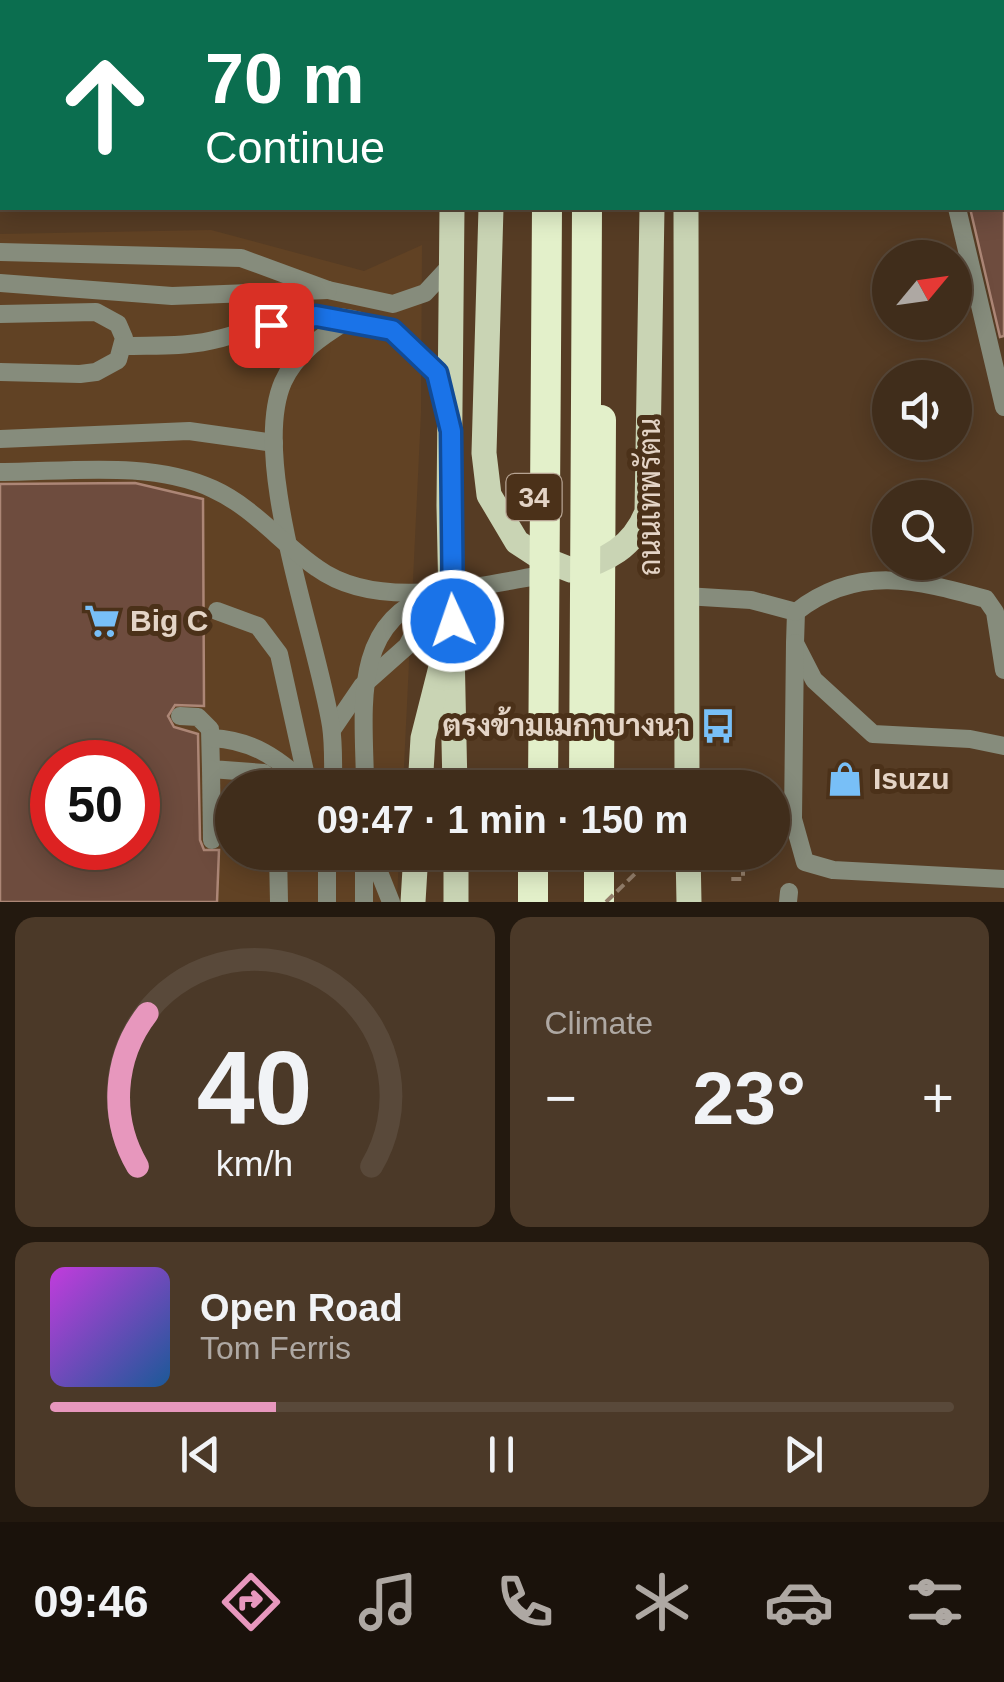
<!DOCTYPE html>
<meta charset="utf-8">
<style>
body{margin:0;font-family:Helvetica,Sarabun,sans-serif;background:#4b3928;color:#f1f3f6;height:100vh;display:flex;flex-direction:column;font-size:38px;white-space:nowrap}
*{box-sizing:border-box;margin:0}
p{font-size:32px;color:#aea8a3}
.icon{flex:none;width:55px;height:55px;fill:none;stroke:currentColor;stroke-width:2;stroke-linecap:round;stroke-linejoin:round}
.map{position:relative;height:902px;overflow:hidden}
.details{display:flex;flex-direction:column;gap:15px;padding:15px;background:#23190f;flex:1}
.details>*{flex:none}
.guide{position:absolute;left:0px;top:0px;width:1005px;height:210px;box-shadow:0 5px 25px #0003,0 0 0 2px #59493a;background:#0b6e4f;color:#fff;overflow:hidden}
.needle{width:65px;rotate:61deg}
.buttons{position:absolute;left:872px;top:240px;display:grid;gap:20px}
.buttons a{display:grid;place-items:center;width:100px;height:100px;border-radius:50%;background:#402d1b;box-shadow:0 5px 25px #0003,0 0 0 2px #59493a;font-size:50px}
.speed{position:absolute;left:30px;top:740px;display:flex;gap:20px;font-size:50px;font-weight:700;text-align:center}
.speed>*{display:grid;place-content:center;width:130px;height:130px;border-radius:50%;background:#402d1b;box-shadow:0 5px 25px #0003,0 0 0 2px #59493a;line-height:1}
.speed .limit{border:15px solid #d22;background:#fff;color:#111}
.pin{position:absolute;display:grid;place-items:center;width:85px;height:85px;color:#fff;margin:-42px;border-radius:20px;box-shadow:0 5px 15px #0006}
.me{position:absolute;width:110px;margin:-55px;rotate:357deg;stroke-linejoin:round;filter:drop-shadow(0 0 8px #0008)}
.turn{display:flex;align-items:center;gap:35px;height:210px;padding:0 40px;font-size:45px}
.turn .icon{width:130px;height:130px;stroke-width:2.5}
.turn b{display:block;font-size:70px;line-height:85px}
.big{font-size:75px;font-weight:800;line-height:1.1}
.details .card{flex:1;display:flex;flex-direction:column;justify-content:center;gap:15px;min-width:0;padding:0 35px;border-radius:20px;background:#4b3928}
.details .dial{align-items:center;gap:0}
.dial svg{height:260px;overflow:visible;fill:none;stroke:#59493a;stroke-width:7;stroke-linecap:round;text-anchor:middle}
.dial text{fill:#f1f3f6;stroke:none}
.song{display:flex;align-items:center;gap:30px}
.cover{width:120px;height:120px;border-radius:15px;background:linear-gradient(135deg,hsl(290 70% 55%),hsl(210 70% 35%))}
.played{height:10px;border-radius:5px;background:linear-gradient(90deg,#e797bd 25%,#59493a 25%)}
.keys{display:flex;justify-content:space-around;direction:ltr}
.heat{display:flex;justify-content:space-between;align-items:center;font-size:55px;direction:ltr}
.details .tiles{flex:1;display:grid;gap:15px;grid-template-columns:1fr 1fr}
.card:last-child{grid-column:span 2}
.trip{position:absolute;left:215px;top:770px;width:575px;height:100px;border-radius:50px;background:#402d1b;box-shadow:0 5px 25px #0003,0 0 0 2px #59493a;font-weight:800;line-height:100px;text-align:center}
.tabs{display:flex;height:160px;justify-content:space-around;align-items:center;background:#1a120b;color:#aea8a3}
.tabs .icon{width:70px;height:70px}
.tabs .current{color:#e797bd}
.tabs b{font-size:45px;color:#f1f3f6}
.map>svg:first-child{display:block}
.built{fill:#614224;fill-rule:evenodd}
.building{fill:#6e4c3e;stroke:#ac8676;stroke-width:2.5;fill-rule:evenodd}
.lines{fill:none;stroke-linecap:round;stroke-linejoin:round}
.path{stroke:#947f6b;stroke-width:4;stroke-dasharray:10 5;stroke-linecap:butt}
.minor{stroke:#868c7c;stroke-width:18}
.major{stroke:#c9d4b4;stroke-width:25}
.highway{stroke:#e3f0ca;stroke-width:30}
.path-bridge{stroke:#947f6b;stroke-width:4;stroke-dasharray:10 5;stroke-linecap:butt}
.minor-bridge{stroke:#868c7c;stroke-width:18}
.major-bridge{stroke:#c9d4b4;stroke-width:25}
.highway-bridge{stroke:#e3f0ca;stroke-width:30}
.route-casing{stroke:#114b97;stroke-width:25}
.route{stroke:#1a73e8;stroke-width:18}
.labels{text-anchor:middle;stroke-width:10;stroke-linejoin:round;paint-order:stroke}
.shield{fill:#4b3119;stroke:#b6a392;stroke-width:2.5}
.shield-label{font-size:28px;font-weight:bold;fill:#e4d4c6}
.street-label{font-size:30px;fill:#e4d4c6;stroke:#4b3119}
.poi-label{font-size:30px;font-weight:bold;fill:#e4d4c6;stroke:#4b3119;text-anchor:start}
</style>
<div class="map">
<svg width="1004" height="902" viewBox="0 0 1004 902">
<rect width="100%" height="100%" fill="#563c24"/>
<path class="built" d="M211 230 364 271 422 245 421 413 403 787 232 788V852L399 853 397 902H0V234ZM52 762H138V848H52Z"/>
<g class="building">
<path d="M970 208H1004V336L1000 337Z"/>
<path d="M135 483 203 499 204 706 175 705 168 716 174 727 198 734 200 840 204 850H219L217 902H0V484ZM52 762H138V848H52Z"/>
</g>
<g class="lines">
<path class="path" d="M718 852 720 860 743 853V879H729"/>
<g class="minor">
<path d="M31 0V2"/>
<path d="M918 0 919 2"/>
<path d="M117 2V0"/>
<path d="M957 208 1004 407"/>
<path d="M0 252 241 258 328 290 393 304 425 293 451 265"/>
<path d="M0 283 172 296 328 290"/>
<path d="M0 314 96 312 118 324 124 338 118 360 96 372 80 374 0 372"/>
<path d="M123 346C151 345 182 347 209 341 244 334 279 318 315 316 370 314 429 342 443 396"/>
<path d="M0 439 189 431 274 443"/>
<path d="M685 596 751 600 796 612 795 643 814 680 873 734 970 739 1004 746"/>
<path d="M217 611 258 626 279 654 308 785"/>
<path d="M796 612C857 564 917 580 986 599L995 612 1004 670"/>
<path d="M795 643 793 819 805 862 833 870 1004 879"/>
<path d="M180 716 198 717 210 729 211 769 264 773 276 788"/>
<path d="M332 730 362 686 407 646 438 588"/>
<path d="M212 738C252 740 278 758 307 785"/>
<path d="M211 769 212 840"/>
<path d="M333 788C333 768 334 746 331 726 318 641 249 460 283 382 296 353 322 336 348 320"/>
<path d="M231 814H232"/>
<path d="M278 852 279 902"/>
<path d="M371 852 391 902"/>
<path d="M327 902V860L332 852"/>
<path d="M364 902V852"/>
<path d="M788 902 789 892"/>
</g>
<g class="major">
<path d="M491 0V2"/>
<path d="M455 2V0"/>
<path d="M654 2V0"/>
<path d="M687 2V0"/>
<path d="M452 208 449 506 455 788"/>
<path d="M686 208 687 788"/>
<path d="M420 788 423 738 444 655"/>
<path d="M456 852V902"/>
<path d="M688 852 689 902"/>
<path d="M413 902 416 852"/>
</g>
<g class="highway">
<path d="M530 0V2"/>
<path d="M588 2V0"/>
<path d="M599 788 601 420"/>
<path d="M533 902V852"/>
<path d="M599 902V852"/>
</g>
<path class="path-bridge" d="M606 902 642 867 694 852"/>
<g class="minor-bridge">
<path d="M0 472C67 472 151 460 213 489 253 507 282 544 317 568 379 613 479 585 549 574"/>
<path d="M365 788C365 716 348 623 432 595"/>
</g>
<path class="major-bridge" d="M491 208 484 453 489 495 517 542 543 559 571 570C607 561 633 547 647 512L652 208"/>
<g class="highway-bridge">
<path d="M543 788 547 208"/>
<path d="M584 788 587 208"/>
</g>
</g>
<g class="lines">
<defs>
<path id="route" d="M271 325 316 316 392 330 437 373 451 431 453 621"/>
</defs>
<use href="#route" class="route-casing"/>
<use href="#route" class="route"/>
</g>
<defs>
<symbol id="supermarket-bare" viewBox="-9 -9 18 18"><path d="M-6-5.5h2.5l.6 2H6L4.5 2H-2.5L-4.4-4H-6ZM-1.5 3.2a1.3 1.3 0 1 0 .1 0ZM3 3.2a1.3 1.3 0 1 0 .1 0Z" fill="#78bff7" stroke="#4b3119" stroke-width="2.5" paint-order="stroke"/></symbol>
<symbol id="bus-bare" viewBox="-9 -9 18 18"><path d="M-5-6H5V4H4V6H2V4H-2V6H-4V4H-5ZM-3.5-4V0h7V-4ZM-3.5 1.2v1.5H-2V1.2ZM2 1.2v1.5H3.5V1.2Z" fill="#78bff7" stroke="#4b3119" stroke-width="2.5" paint-order="stroke"/></symbol>
<symbol id="shop-bare" viewBox="-9 -9 18 18"><path d="M-5-2.5h2.3a2.7 3.5 0 0 1 5.4 0H5L5.5 6h-11ZM-1.5-2.5h3a1.5 2.3 0 0 0-3 0Z" fill="#78bff7" stroke="#4b3119" stroke-width="2.5" paint-order="stroke"/></symbol>
</defs>
<g fill-rule="evenodd">
<use href="#supermarket-bare" x="77" y="596" width="50" height="50"/>
<use href="#bus-bare" x="693" y="701" width="50" height="50"/>
<use href="#shop-bare" x="820" y="754" width="50" height="50"/>
</g>
<g class="labels">
<rect class="shield" x="506.5" y="474" width="55" height="46" rx="8"/>
<g class="shield-label">
<text x="534" y="507">34</text>
</g>
<g class="street-label">
<text transform="translate(650 497) rotate(-90)" y="10">ถนนเทพรัตน</text>
</g>
<g class="poi-label">
<text x="130" y="631">Big C</text>
<text x="690" y="736" text-anchor="end">ตรงข้ามเมกาบางนา</text>
<text x="873" y="789">Isuzu</text>
</g>
</g>
</svg>
<div class="buttons">
<a><svg class="needle" viewBox="-14 -14 28 28"><path d="M0-13l5 13h-10z" fill="#e53935"/><path d="M0 13l5-13h-10z" fill="#aea8a3"/></svg></a>
<a><svg class="icon" aria-label="sound" viewBox="0 0 24 24"><path d="M4 9h4l5-4v14l-5-4H4zM17 9q2 3 0 6"/></svg></a>
<a><svg class="icon" aria-label="search" viewBox="0 0 24 24"><circle cx="10" cy="10" r="6"/><path d="M15 15l6 6"/></svg></a>
</div>
<div class="speed"><div class="limit">50</div></div>
<div class="pin" style="left:271px;top:325px;background:#d93025"><svg class="icon" aria-label="arrive" viewBox="0 0 24 24"><path d="M6 21V4h12l-3 4 3 4H6"/></svg></div>
<svg class="me" style="left:453px;top:621px" viewBox="-20 -20 40 40"><circle r="17" fill="#1a73e8" stroke="#fff" stroke-width="3"/><path d="M0-11L8 9 0 5-8 9z" fill="#fff"/></svg>
<div class="trip">09:47 · 1 min · 150 m</div>
<div class="guide">
<div class="turn"><svg class="icon" aria-label="ahead" viewBox="0 0 24 24"><path d="M12 20V5M6 11l6-6 6 6"/></svg><div><b>70 m</b>Continue</div></div>
</div>
</div>
<section class="details">
<div class="tiles">
<div class="card dial"><svg viewBox="0 0 100 80">
<path d="M14 69A42 42 0 1 1 86 69"/>
<path d="M14 69A42 42 0 0 1 17 22" stroke="#e797bd"/>
<text x="50" y="56" font-size="32" font-weight="700">40</text>
<text x="50" y="72" font-size="11">km/h</text>
</svg></div>
<div class="card"><p>Climate</p>
<div class="heat"><a>−</a><b class="big">23°</b><a>+</a></div>
</div>
<div class="card">
<div class="song"><i class="cover"></i><div><b>Open Road</b><p>Tom Ferris</p></div></div>
<div class="played"></div>
<div class="keys"><svg class="icon" aria-label="previous" viewBox="0 0 24 24"><path d="M18 5L8 12l10 7zM5 5v14"/></svg><svg class="icon" aria-label="pause" viewBox="0 0 24 24"><path d="M8 5v14M16 5v14"/></svg><svg class="icon" aria-label="next" viewBox="0 0 24 24"><path d="M6 5l10 7-10 7zM19 5v14"/></svg></div>
</div>
</div>
</section>
<nav class="tabs">
<b>09:46</b>
<svg class="icon current" aria-label="directions" viewBox="0 0 24 24"><path d="M12 3l9 9-9 9-9-9zM9 14v-3h6M13 9l2 2-2 2"/></svg>
<svg class="icon" aria-label="music" viewBox="0 0 24 24"><path d="M9 18V5l10-2v13"/><circle cx="6" cy="18" r="3"/><circle cx="16" cy="16" r="3"/></svg>
<svg class="icon" aria-label="phone" viewBox="0 0 24 24"><path d="M5 4h4l2 5-3 2q2 4 5 5l2-3 5 2v4C11 20 4 13 5 4z"/></svg>
<svg class="icon" aria-label="climate" viewBox="0 0 24 24"><path d="M12 3v18M4 7l16 10M4 17L20 7"/></svg>
<svg class="icon" aria-label="car" viewBox="0 0 24 24"><path d="M5 17H2v-5l4-1 3-4h7l3 4 3 1v5h-3M9 17h6M6 11h13"/><circle cx="7" cy="17" r="2"/><circle cx="17" cy="17" r="2"/></svg>
<svg class="icon" aria-label="filters" viewBox="0 0 24 24"><path d="M4 7h16M4 17h16"/><circle cx="9" cy="7" r="2"/><circle cx="15" cy="17" r="2"/></svg>
</nav>
